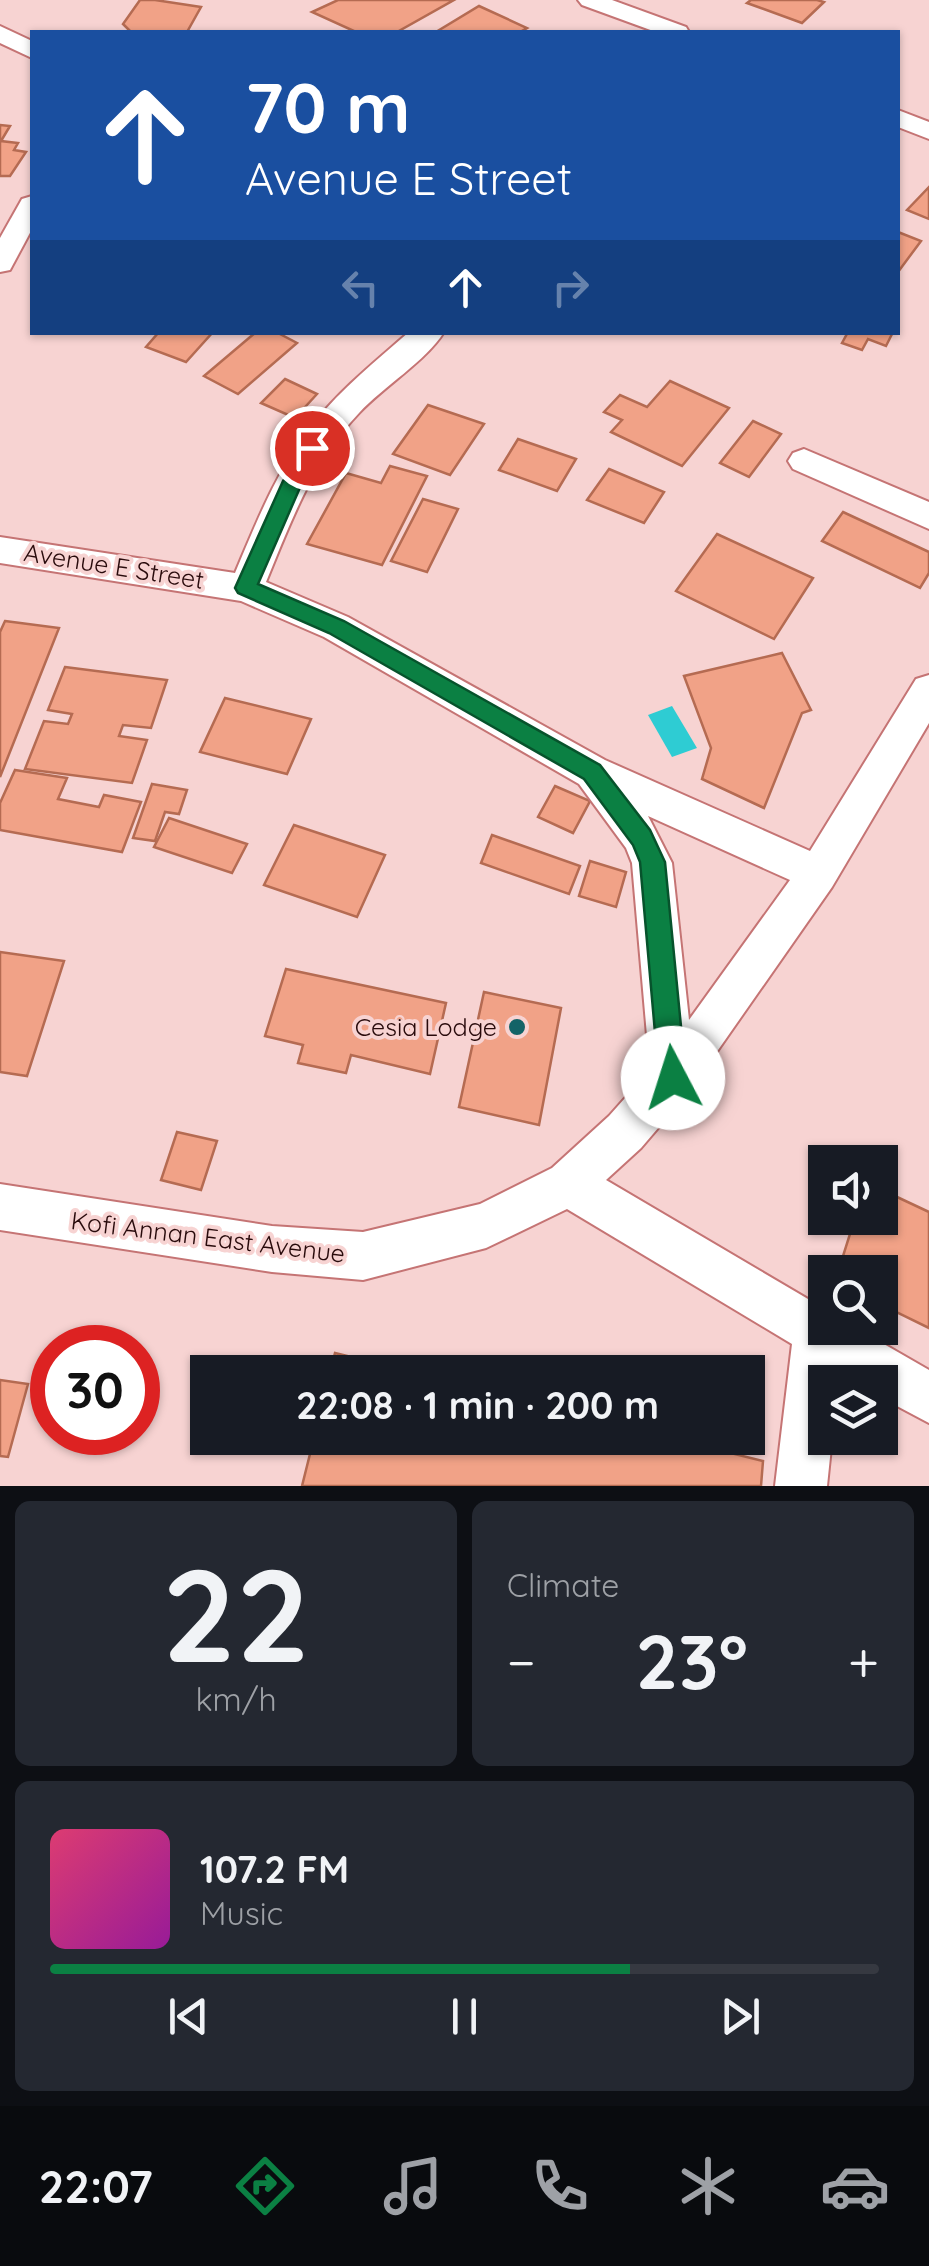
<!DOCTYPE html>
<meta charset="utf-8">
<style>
body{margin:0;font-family:Quicksand,sans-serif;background:#242831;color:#f1f3f6;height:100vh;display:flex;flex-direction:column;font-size:38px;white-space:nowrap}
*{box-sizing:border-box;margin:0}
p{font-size:32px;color:#9ea1a6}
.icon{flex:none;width:55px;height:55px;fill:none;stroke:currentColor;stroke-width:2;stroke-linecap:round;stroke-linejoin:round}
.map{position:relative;height:1486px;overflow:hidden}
.details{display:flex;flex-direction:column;gap:15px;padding:15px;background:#0d0f14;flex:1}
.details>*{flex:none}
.guide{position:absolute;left:30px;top:30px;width:870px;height:305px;border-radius:0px;box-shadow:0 2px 8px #0004;background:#1a4fa0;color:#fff;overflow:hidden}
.buttons{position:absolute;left:808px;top:1145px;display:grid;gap:20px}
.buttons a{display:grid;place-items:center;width:90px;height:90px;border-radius:0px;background:#171b24;box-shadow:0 2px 8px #0004;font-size:50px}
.speed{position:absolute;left:30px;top:1325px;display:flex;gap:20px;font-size:50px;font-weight:700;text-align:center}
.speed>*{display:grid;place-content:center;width:130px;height:130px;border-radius:50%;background:#171b24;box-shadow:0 2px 8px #0004;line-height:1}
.speed .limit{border:15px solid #d22;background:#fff;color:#111}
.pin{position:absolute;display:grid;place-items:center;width:85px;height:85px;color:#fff;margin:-42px;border:5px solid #fff;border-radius:50%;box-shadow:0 2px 10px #0007}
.me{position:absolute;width:110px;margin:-55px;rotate:355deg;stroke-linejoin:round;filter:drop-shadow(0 0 8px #0008)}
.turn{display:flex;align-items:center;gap:35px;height:210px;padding:0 50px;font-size:45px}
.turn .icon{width:130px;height:130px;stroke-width:2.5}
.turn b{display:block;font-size:70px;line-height:85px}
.lanes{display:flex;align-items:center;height:95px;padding:0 50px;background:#0003;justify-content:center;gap:50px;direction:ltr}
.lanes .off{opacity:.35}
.big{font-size:75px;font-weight:700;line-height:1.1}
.details .widget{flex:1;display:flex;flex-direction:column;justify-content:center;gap:15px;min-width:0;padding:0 35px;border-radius:15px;background:#242831}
.details .dial{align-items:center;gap:0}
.dial b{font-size:130px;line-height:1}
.song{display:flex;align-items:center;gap:30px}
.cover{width:120px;height:120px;border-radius:15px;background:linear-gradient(135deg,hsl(340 70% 55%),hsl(300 70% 35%))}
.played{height:10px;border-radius:5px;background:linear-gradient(90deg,#0b8043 70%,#363941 70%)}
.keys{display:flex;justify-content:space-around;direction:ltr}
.heat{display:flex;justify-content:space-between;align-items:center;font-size:55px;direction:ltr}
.details .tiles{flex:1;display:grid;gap:15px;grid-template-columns:1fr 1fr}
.widget:last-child{grid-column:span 2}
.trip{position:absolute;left:190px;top:1355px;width:575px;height:100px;border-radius:0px;background:#171b24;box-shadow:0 2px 8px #0004;font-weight:700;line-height:100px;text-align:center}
.tabs{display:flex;height:160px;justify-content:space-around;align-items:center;background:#090b0e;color:#9ea1a6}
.tabs .icon{width:70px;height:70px}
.tabs .selected{color:#0b8043}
.tabs b{font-size:45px;color:#f1f3f6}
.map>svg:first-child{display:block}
.water{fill:#2eccd3}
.building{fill:#f1a287;stroke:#b56b52;stroke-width:2.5}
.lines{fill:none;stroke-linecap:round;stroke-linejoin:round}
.minor-casing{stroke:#c57474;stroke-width:4}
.minor{fill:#fff;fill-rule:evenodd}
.route{fill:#0b8043;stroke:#07532c;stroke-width:2.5}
.poi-dot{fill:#136367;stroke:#f7d3d2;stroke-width:4}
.labels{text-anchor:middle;stroke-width:8;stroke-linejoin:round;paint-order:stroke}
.street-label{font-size:25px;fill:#280a0b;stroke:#f7d3d2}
.poi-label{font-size:25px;fill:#280a0b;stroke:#f7d3d2;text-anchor:end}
</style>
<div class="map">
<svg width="929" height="1486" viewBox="0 0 929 1486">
<rect width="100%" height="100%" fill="#f7d3d2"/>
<path class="water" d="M672 706 697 748 672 757 648 715Z"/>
<g class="building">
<path d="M140 0H155L201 7 187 32H131L123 24Z"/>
<path d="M338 0H454L397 32H356L312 12Z"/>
<path d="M751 0H817L824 2 802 23 747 3Z"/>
<path d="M479 6 527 28 520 32H436Z"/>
<path d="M0 125 10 126 1 141 18 143 14 150 26 152 10 176H0Z"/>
<path d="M929 187V219L907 210Z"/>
<path d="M898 232 921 241 898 272Z"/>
<path d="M159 332H213L186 362 146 347Z"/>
<path d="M256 332H276L297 343 238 394 204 376Z"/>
<path d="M848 332H893L886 346 868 339 862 350 842 343Z"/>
<path d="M285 379 317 394 295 418 261 403Z"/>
<path d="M670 381 729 408 682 466 611 432 622 420 604 412 620 395 647 407Z"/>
<path d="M428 405 484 424 450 475 393 454Z"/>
<path d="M753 421 781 434 749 477 720 463Z"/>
<path d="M518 439 576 459 557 491 499 470Z"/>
<path d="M390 466 427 476 382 565 307 544 346 473 381 483Z"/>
<path d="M609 469 664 492 644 523 587 500Z"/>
<path d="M423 499 458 509 427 572 391 561Z"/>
<path d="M843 512 929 552V573L920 588 822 541Z"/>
<path d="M717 534 813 578 774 639 676 591Z"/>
<path d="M5 621 59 628 0 777V632Z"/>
<path d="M782 653 811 710 802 713 764 808 702 779 711 748 684 676Z"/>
<path d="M65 667 167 680 151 728 123 725 119 736 147 740 132 783 25 769 44 721 68 724 72 714 48 710Z"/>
<path d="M225 698 311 719 287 774 200 752Z"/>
<path d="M15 770 67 778 58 799 99 807 104 795 141 802 122 852 0 830V803Z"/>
<path d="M152 784 187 790 179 814 165 812 155 841 133 838Z"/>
<path d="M555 786 590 801 573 833 538 817Z"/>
<path d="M169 818 247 844 232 873 154 847Z"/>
<path d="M294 825 385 855 357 917 264 885Z"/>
<path d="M492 835 580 866 569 894 481 863Z"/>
<path d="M590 861 626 872 616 907 579 896Z"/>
<path d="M0 952 64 961 27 1076 0 1072Z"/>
<path d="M286 969 446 1003 430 1074 351 1055 346 1073 298 1063 303 1045 265 1036Z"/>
<path d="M484 992 561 1008 539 1125 459 1107Z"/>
<path d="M177 1132 217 1141 201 1190 161 1180Z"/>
<path d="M880 1189 929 1212V1328L880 1304V1272H838L855 1218H880Z"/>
<path d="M335 1353 412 1372H330Z"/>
<path d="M0 1380 28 1384 8 1457 0 1456Z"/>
<path d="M314 1438H670L763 1461 761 1486H302Z"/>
</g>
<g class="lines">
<defs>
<g id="minor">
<path d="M578 0H612L686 27 689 32H656L582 5Z"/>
<path d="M0 26 32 41V58L0 43Z"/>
<path d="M898 110 929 122V139L898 127Z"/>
<path d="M32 196V229L10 270 0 272V238L22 199Z"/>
<path d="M409 332H444C426 361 383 387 359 413 313 461 291 521 266 582L348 617 605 760 810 851 916 679 929 675V723L832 887 688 1093 641 1148 606 1180 825 1309V1328H856L929 1370V1423L880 1397V1382H856L838 1372 837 1382H825V1438H832L827 1486H775L792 1344 567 1209 486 1248 363 1280 272 1272 0 1230V1184L272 1226 363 1232 480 1204 552 1168 609 1116 650 1070 632 863 626 848 579 784 324 637 241 601 0 563V537L235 573C257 521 278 467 314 423 342 388 376 361 409 332ZM648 816 790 880 689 1020 672 863Z"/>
<path d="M804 449 929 502V529L793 469 788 461 793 453Z"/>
</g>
</defs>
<use href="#minor" class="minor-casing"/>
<use href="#minor" class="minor"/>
</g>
<path class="route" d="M312 441 322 448 302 483 258 584 344 621 600 765 650 830 665 862 686 1078 682 1087 673 1091 663 1087 659 1078 640 862 633 845 584 779 329 633 238 593 235 588 283 481 306 443Z"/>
<circle class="poi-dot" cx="517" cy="1027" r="10"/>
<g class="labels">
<g class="street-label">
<text transform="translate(114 566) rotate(9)" y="9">Avenue E Street</text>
<text transform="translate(208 1237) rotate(7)" y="9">Kofi Annan East Avenue</text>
</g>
<g class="poi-label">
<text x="497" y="1036">Cesia Lodge</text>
</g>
</g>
</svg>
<div class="buttons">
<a><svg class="icon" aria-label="sound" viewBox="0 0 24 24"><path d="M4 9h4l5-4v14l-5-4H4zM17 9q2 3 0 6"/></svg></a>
<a><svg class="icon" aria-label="search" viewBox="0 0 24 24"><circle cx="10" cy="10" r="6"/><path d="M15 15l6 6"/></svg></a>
<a><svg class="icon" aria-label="layers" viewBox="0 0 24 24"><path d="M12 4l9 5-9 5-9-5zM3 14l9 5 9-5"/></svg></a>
</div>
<div class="speed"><div class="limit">30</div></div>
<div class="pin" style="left:312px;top:448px;background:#d93025"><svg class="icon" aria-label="arrive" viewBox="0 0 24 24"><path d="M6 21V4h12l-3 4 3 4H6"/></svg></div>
<svg class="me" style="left:673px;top:1078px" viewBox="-20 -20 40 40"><circle r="19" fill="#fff"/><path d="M0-13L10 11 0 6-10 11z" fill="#0b8043"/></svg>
<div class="trip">22:08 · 1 min · 200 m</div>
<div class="guide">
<div class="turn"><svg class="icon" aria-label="ahead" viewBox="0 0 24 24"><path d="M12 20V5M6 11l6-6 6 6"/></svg><div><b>70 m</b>Avenue E Street</div></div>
<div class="lanes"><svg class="icon off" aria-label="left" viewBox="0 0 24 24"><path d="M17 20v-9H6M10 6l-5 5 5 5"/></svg><svg class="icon" aria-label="ahead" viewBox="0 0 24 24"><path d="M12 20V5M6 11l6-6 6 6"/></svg><svg class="icon off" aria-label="right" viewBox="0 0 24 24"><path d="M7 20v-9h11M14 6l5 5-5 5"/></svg></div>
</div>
</div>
<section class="details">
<div class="tiles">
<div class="widget dial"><b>22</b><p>km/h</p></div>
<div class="widget"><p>Climate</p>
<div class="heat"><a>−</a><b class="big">23°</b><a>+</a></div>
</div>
<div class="widget">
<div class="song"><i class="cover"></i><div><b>107.2 FM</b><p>Music</p></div></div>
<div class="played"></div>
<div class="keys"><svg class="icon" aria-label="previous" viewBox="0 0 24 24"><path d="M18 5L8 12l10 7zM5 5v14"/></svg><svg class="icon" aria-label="pause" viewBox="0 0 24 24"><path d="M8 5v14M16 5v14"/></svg><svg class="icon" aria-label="next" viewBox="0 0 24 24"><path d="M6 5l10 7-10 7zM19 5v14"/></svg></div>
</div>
</div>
</section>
<nav class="tabs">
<b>22:07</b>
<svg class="icon selected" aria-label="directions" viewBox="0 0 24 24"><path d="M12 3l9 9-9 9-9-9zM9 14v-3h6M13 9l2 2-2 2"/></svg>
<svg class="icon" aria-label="music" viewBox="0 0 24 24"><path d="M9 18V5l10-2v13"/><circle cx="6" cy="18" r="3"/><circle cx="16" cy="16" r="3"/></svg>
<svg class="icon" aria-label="phone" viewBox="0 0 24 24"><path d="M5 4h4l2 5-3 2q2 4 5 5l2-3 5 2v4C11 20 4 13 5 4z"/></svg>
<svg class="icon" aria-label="climate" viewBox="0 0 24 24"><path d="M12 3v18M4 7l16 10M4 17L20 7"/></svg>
<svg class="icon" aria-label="car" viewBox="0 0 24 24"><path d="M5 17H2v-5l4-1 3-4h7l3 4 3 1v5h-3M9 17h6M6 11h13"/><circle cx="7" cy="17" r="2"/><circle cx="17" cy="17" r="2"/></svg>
</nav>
